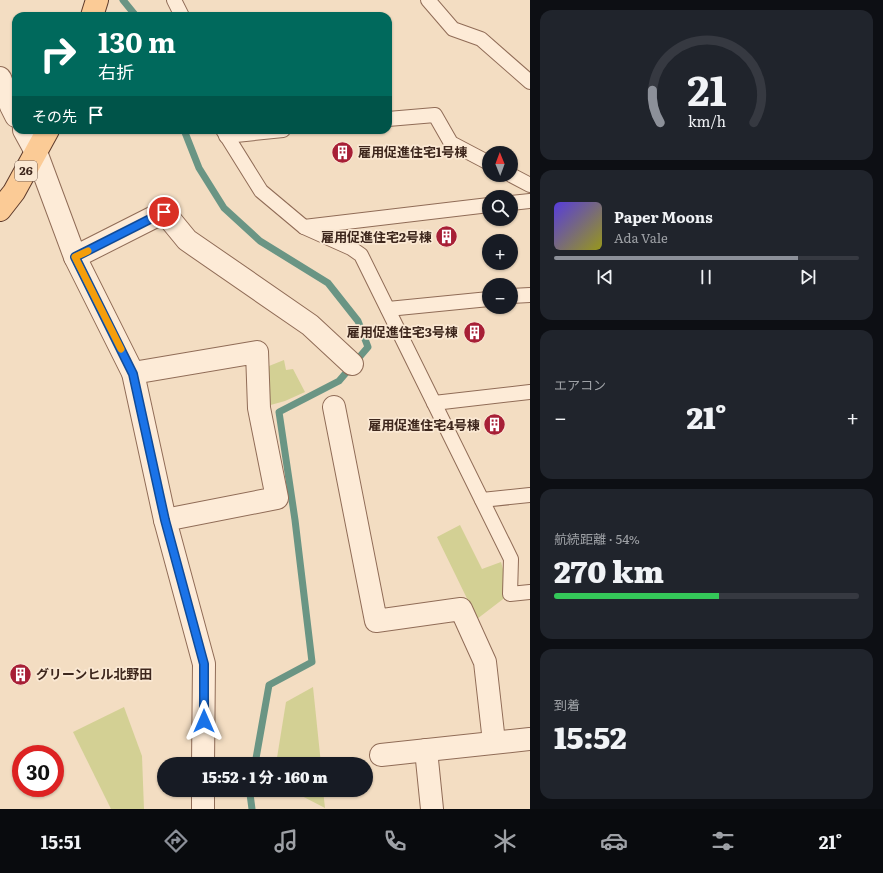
<!DOCTYPE html>
<html lang="ja">
<meta charset="utf-8">
<style>
body{margin:0;font-family:Literata,"Noto Sans JP",serif;background:#20242c;color:#f1f3f6;height:100vh;display:flex;flex-direction:column;font-size:15px;white-space:nowrap}
*{box-sizing:border-box;margin:0}
p{font-size:13px;color:#9ea1a6}
.icon{flex:none;width:22px;height:22px;fill:none;stroke:currentColor;stroke-width:2;stroke-linecap:round;stroke-linejoin:round}
.map{position:relative;flex:1;overflow:hidden}
.details{display:flex;flex-direction:column;gap:10px;padding:10px;background:#0d0f14;width:353px}
.details>*{flex:none}
.banner{position:absolute;left:12px;top:12px;width:380px;height:122px;border-radius:12px;box-shadow:0 1px 3px #0004;background:#00695c;color:#fff;overflow:hidden}
.needle{width:26px;rotate:359deg}
.controls{position:absolute;left:482px;top:146px;display:grid;gap:8px}
.controls a{display:grid;place-items:center;width:36px;height:36px;border-radius:50%;background:#171b24;box-shadow:0 1px 3px #0004;font-size:20px}
.speed{position:absolute;left:12px;top:745px;display:flex;gap:8px;font-size:20px;font-weight:700;text-align:center}
.speed>*{display:grid;place-content:center;width:52px;height:52px;border-radius:50%;background:#171b24;box-shadow:0 1px 3px #0004;line-height:1}
.speed .limit{border:6px solid #d22;background:#fff;color:#111}
.pin{position:absolute;display:grid;place-items:center;width:34px;height:34px;color:#fff;margin:-17px;border:2px solid #fff;border-radius:50%;box-shadow:0 1px 4px #0007}
.me{position:absolute;width:44px;margin:-22px;rotate:0deg;stroke-linejoin:round;filter:drop-shadow(0 0 3px #0008)}
.turn{display:flex;align-items:center;gap:14px;height:84px;padding:0 20px;font-size:18px}
.turn .icon{width:52px;height:52px;stroke-width:2.5}
.turn b{display:block;font-size:28px;line-height:34px}
.then{display:flex;align-items:center;height:38px;padding:0 20px;background:#0003;gap:8px;font-size:15px}
.big{font-size:30px;font-weight:800;line-height:1.1}
.details .tile{flex:1;display:flex;flex-direction:column;justify-content:center;gap:6px;min-width:0;padding:0 14px;border-radius:12px;background:#20242c}
.details .dial{align-items:center;gap:0}
.dial svg{height:104px;overflow:visible;fill:none;stroke:#363941;stroke-width:7;stroke-linecap:round;text-anchor:middle}
.dial text{fill:#f1f3f6;stroke:none}
.song{display:flex;align-items:center;gap:12px}
.cover{width:48px;height:48px;border-radius:6px;background:linear-gradient(135deg,hsl(250 70% 55%),hsl(60 70% 35%))}
.played{height:4px;border-radius:2px;background:linear-gradient(90deg,#8c9099 80%,#363941 80%)}
.keys{display:flex;justify-content:space-around;direction:ltr}
.heat{display:flex;justify-content:space-between;align-items:center;font-size:22px;direction:ltr}
.charge{height:6px;border-radius:3px;background:linear-gradient(90deg,#34c759 54%,#363941 0)}
.trip{position:absolute;left:157px;top:757px;width:216px;height:40px;border-radius:20px;background:#171b24;box-shadow:0 1px 3px #0004;font-weight:800;line-height:40px;text-align:center}
.tab-bar{display:flex;height:64px;justify-content:space-around;align-items:center;background:#090b0e;color:#9ea1a6}
.tab-bar .icon{width:28px;height:28px}
.tab-bar .active{color:#8c9099}
.tab-bar b{font-size:18px;color:#f1f3f6}
main{display:flex;flex:1;min-height:0}
.map>svg:first-child{display:block}
.green{fill:#d3d094}
.lines{fill:none;stroke-linecap:round;stroke-linejoin:round}
.stream{stroke:#6a9584;stroke-width:7}
.lane-casing{stroke:#906c57;stroke-width:16}
.street-casing{stroke:#906c57;stroke-width:24}
.primary-casing{stroke:#5d3a2b;stroke-width:24}
.lane{stroke:#fdebd7;stroke-width:14}
.street{stroke:#fdebd7;stroke-width:22}
.primary{stroke:#fbcb96;stroke-width:22}
.route-casing{stroke:#114b97;stroke-width:10}
.route{stroke:#1a73e8;stroke-width:7}
.slow{stroke:#f59e0b;stroke-width:7}
.labels{text-anchor:middle;stroke-width:3.5;stroke-linejoin:round;paint-order:stroke}
.shield{fill:#fae8d3;stroke:#766154;stroke-width:1}
.shield-label{font-size:12px;font-weight:bold;fill:#3e271d}
.poi-label{font-size:13px;font-weight:bold;fill:#3e271d;stroke:#fae8d3;text-anchor:end}
</style>
<main>
<div class="map">
<svg width="530" height="809" viewBox="0 0 530 809">
<rect width="100%" height="100%" fill="#f3ddc2"/>
<g class="green">
<path d="M284 360 286 370 293 369 305 392 285 401 267 406 269 366Z"/>
<path d="M460 525 482 569 501 562 506 580 507 596 477 619 437 537Z"/>
<path d="M313 687 321 764H276L286 702Z"/>
<path d="M124 707 142 756 144 809H111L73 732Z"/>
<path d="M273 790H323L325 808 296 793 272 795Z"/>
</g>
<g class="lines">
<g class="stream">
<path d="M123 0 136 16"/>
<path d="M184 130 199 168 224 208 260 241 328 283 358 321 368 347 339 381 279 412 295 520 312 662 269 685 255 764"/>
<path d="M250 790V794L252 809"/>
</g>
<defs>
<g id="lane">
<path d="M174 0 182 16"/>
<path d="M428 0 453 29 481 39 530 82"/>
<path d="M388 119 435 115 451 143 489 163"/>
<path d="M223 130 261 191 304 227 351 248 361 255 511 559 510 594 530 592"/>
<path d="M226 136 283 130"/>
<path d="M511 175 530 185"/>
<path d="M511 203 530 201"/>
<path d="M304 227 489 205"/>
<path d="M511 296 530 295"/>
<path d="M388 309 489 299"/>
<path d="M434 403 530 392"/>
<path d="M482 500 530 495"/>
</g>
<g id="street">
<path d="M0 78 11 106 16 116"/>
<path d="M24 130 36 152 75 257 133 373 165 520 204 664 203 764"/>
<path d="M75 257 164 212 187 240 310 325 352 364"/>
<path d="M133 373 257 352 259 408 277 498 165 520"/>
<path d="M334 407 376 621 461 609 485 662 494 742"/>
<path d="M426 750 432 809"/>
<path d="M381 755 530 739"/>
<path d="M203 809V790"/>
</g>
<g id="primary">
<path d="M92 16 97 0"/>
<path d="M0 210 14 192 48 130"/>
</g>
</defs>
<use href="#lane" class="lane-casing"/>
<use href="#street" class="street-casing"/>
<use href="#primary" class="primary-casing"/>
<use href="#lane" class="lane"/>
<use href="#street" class="street"/>
<use href="#primary" class="primary"/>
</g>
<g class="lines">
<defs>
<path id="route" d="M164 212 75 257 133 374 165 520 204 664V721"/>
</defs>
<use href="#route" class="route-casing"/>
<use href="#route" class="route"/>
<path class="slow" d="M88 251 75 257 121 349"/>
</g>
<defs>
<symbol id="building-disc" viewBox="-11 -11 22 22"><circle r="9.5" fill="#a71f36" stroke="#fae8d3"/><path d="M-4-6H4V6H1V3H-1V6H-4ZM-2.5-4.3h1.7v1.8h-1.7ZM.8-4.3h1.7v1.8H.8ZM-2.5-1h1.7V.8h-1.7ZM.8-1h1.7V.8H.8Z" fill="#fff"/></symbol>
</defs>
<g fill-rule="evenodd">
<use href="#building-disc" x="330" y="140" width="25" height="25"/>
<use href="#building-disc" x="434" y="224" width="25" height="25"/>
<use href="#building-disc" x="462" y="320" width="25" height="25"/>
<use href="#building-disc" x="482" y="412" width="25" height="25"/>
<use href="#building-disc" x="8" y="662" width="25" height="25"/>
</g>
<g class="labels">
<rect class="shield" x="15" y="161" width="22" height="20" rx="3"/>
<g class="shield-label">
<text x="26" y="175">26</text>
</g>
<g class="poi-label">
<text x="358" y="157" text-anchor="start">雇用促進住宅1号棟</text>
<text x="432" y="242">雇用促進住宅2号棟</text>
<text x="458" y="337">雇用促進住宅3号棟</text>
<text x="480" y="430">雇用促進住宅4号棟</text>
<text x="36" y="679" text-anchor="start">グリーンヒル北野田</text>
</g>
</g>
</svg>
<div class="controls">
<a><svg class="needle" viewBox="-14 -14 28 28"><path d="M0-13l5 13h-10z" fill="#e53935"/><path d="M0 13l5-13h-10z" fill="#9ea1a6"/></svg></a>
<a><svg class="icon" aria-label="search" viewBox="0 0 24 24"><circle cx="10" cy="10" r="6"/><path d="M15 15l6 6"/></svg></a>
<a>+</a>
<a>−</a>
</div>
<div class="speed"><div class="limit">30</div></div>
<div class="pin" style="left:164px;top:212px;background:#d93025"><svg class="icon" aria-label="arrive" viewBox="0 0 24 24"><path d="M6 21V4h12l-3 4 3 4H6"/></svg></div>
<svg class="me" style="left:204px;top:721px" viewBox="-20 -20 40 40"><path d="M0-17L14 15 0 8-14 15z" fill="#1a73e8" stroke="#fff" stroke-width="4"/></svg>
<div class="trip">15:52 · 1 分 · 160 m</div>
<div class="banner">
<div class="turn"><svg class="icon" aria-label="right" viewBox="0 0 24 24"><path d="M7 20v-9h11M14 6l5 5-5 5"/></svg><div><b>130 m</b>右折</div></div>
<div class="then">その先<svg class="icon" aria-label="arrive" viewBox="0 0 24 24"><path d="M6 21V4h12l-3 4 3 4H6"/></svg></div>
</div>
</div>
<section class="details">
<div class="tile dial"><svg viewBox="0 0 100 80">
<path d="M14 69A42 42 0 1 1 86 69"/>
<path d="M14 69A42 42 0 0 1 8 44" stroke="#8c9099"/>
<text x="50" y="56" font-size="32" font-weight="700">21</text>
<text x="50" y="72" font-size="11">km/h</text>
</svg></div>
<div class="tile">
<div class="song"><i class="cover"></i><div><b>Paper Moons</b><p>Ada Vale</p></div></div>
<div class="played"></div>
<div class="keys"><svg class="icon" aria-label="previous" viewBox="0 0 24 24"><path d="M18 5L8 12l10 7zM5 5v14"/></svg><svg class="icon" aria-label="pause" viewBox="0 0 24 24"><path d="M8 5v14M16 5v14"/></svg><svg class="icon" aria-label="next" viewBox="0 0 24 24"><path d="M6 5l10 7-10 7zM19 5v14"/></svg></div>
</div>
<div class="tile"><p>エアコン</p>
<div class="heat"><a>−</a><b class="big">21°</b><a>+</a></div>
</div>
<div class="tile"><p>航続距離 · 54%</p><b class="big">270 km</b><div class="charge"></div></div>
<div class="tile"><p>到着</p><b class="big">15:52</b></div>
</section>
</main>
<nav class="tab-bar">
<b>15:51</b>
<svg class="icon active" aria-label="directions" viewBox="0 0 24 24"><path d="M12 3l9 9-9 9-9-9zM9 14v-3h6M13 9l2 2-2 2"/></svg>
<svg class="icon" aria-label="music" viewBox="0 0 24 24"><path d="M9 18V5l10-2v13"/><circle cx="6" cy="18" r="3"/><circle cx="16" cy="16" r="3"/></svg>
<svg class="icon" aria-label="phone" viewBox="0 0 24 24"><path d="M5 4h4l2 5-3 2q2 4 5 5l2-3 5 2v4C11 20 4 13 5 4z"/></svg>
<svg class="icon" aria-label="climate" viewBox="0 0 24 24"><path d="M12 3v18M4 7l16 10M4 17L20 7"/></svg>
<svg class="icon" aria-label="car" viewBox="0 0 24 24"><path d="M5 17H2v-5l4-1 3-4h7l3 4 3 1v5h-3M9 17h6M6 11h13"/><circle cx="7" cy="17" r="2"/><circle cx="17" cy="17" r="2"/></svg>
<svg class="icon" aria-label="filters" viewBox="0 0 24 24"><path d="M4 7h16M4 17h16"/><circle cx="9" cy="7" r="2"/><circle cx="15" cy="17" r="2"/></svg>
<b>21°</b>
</nav>
